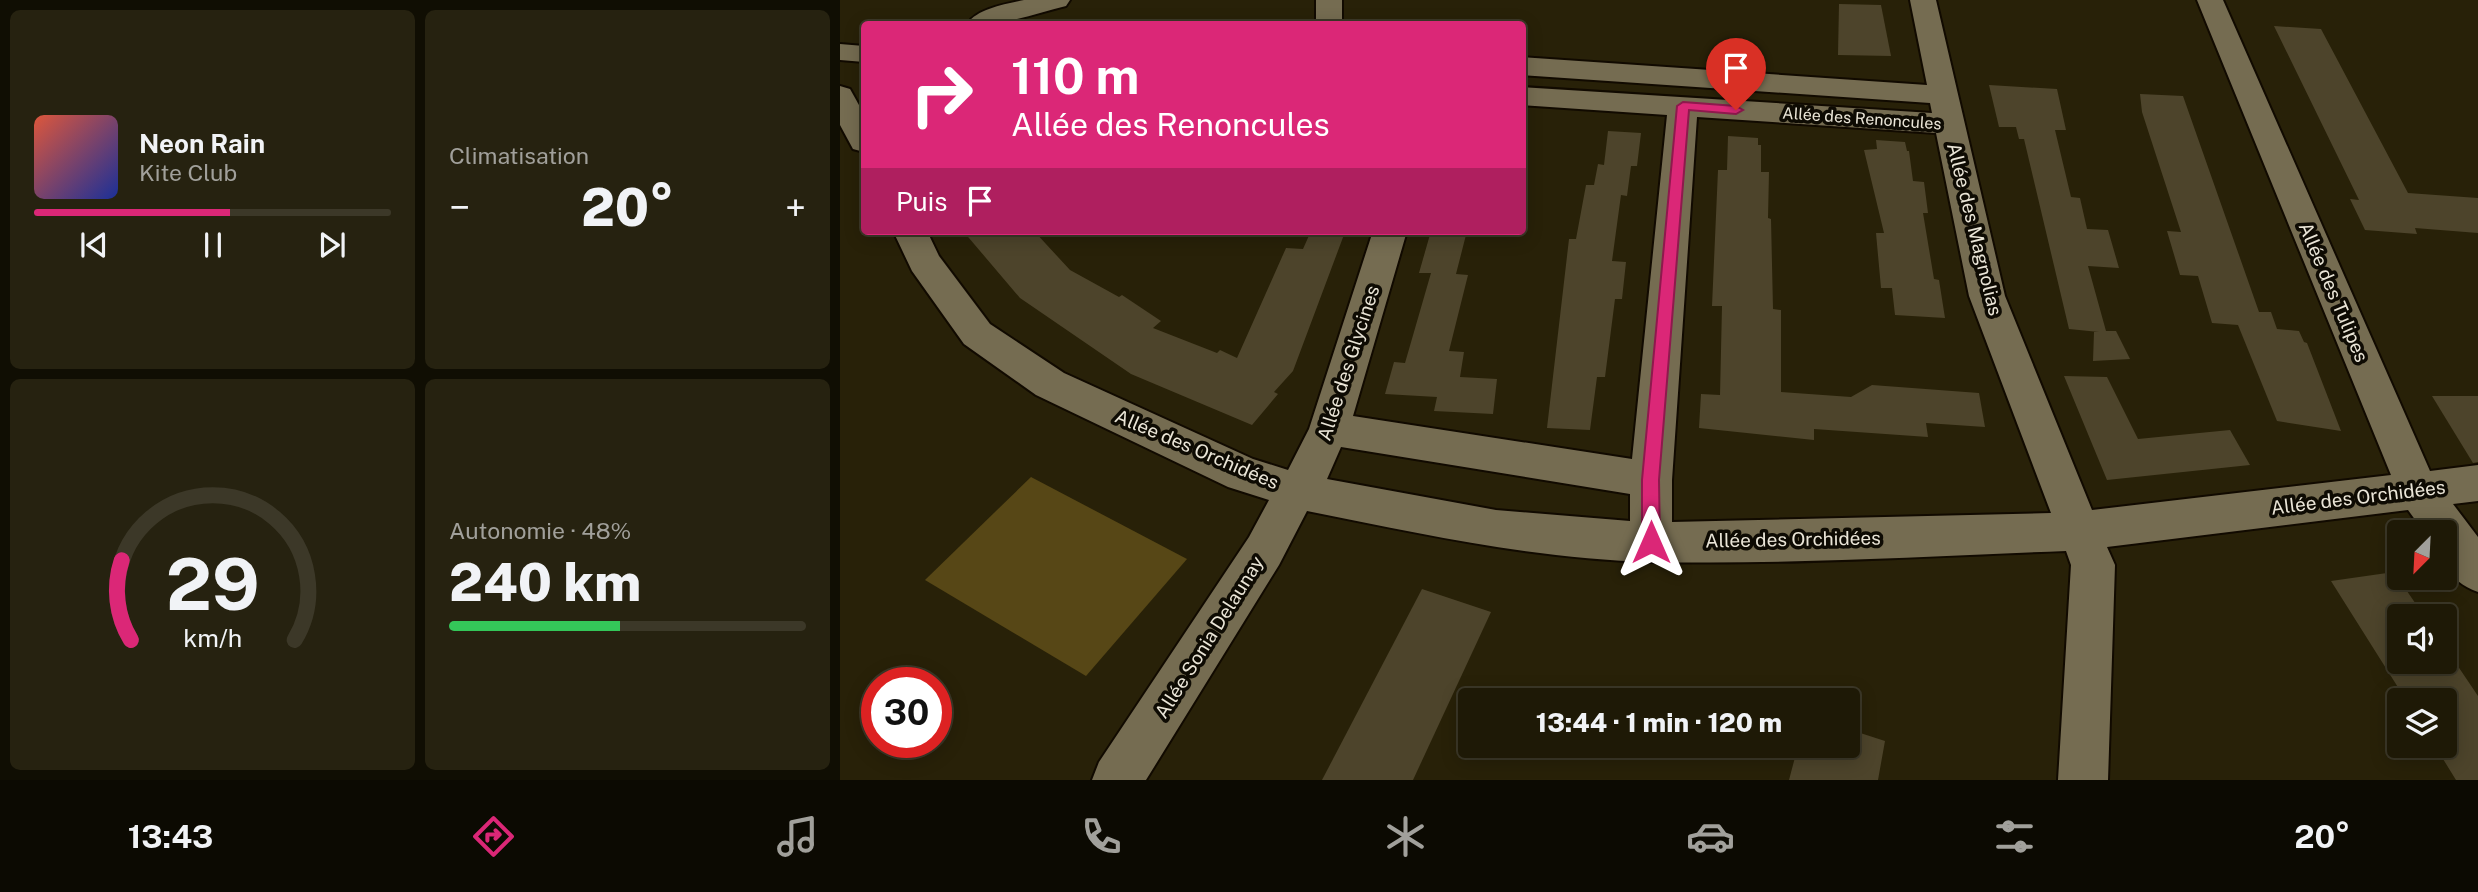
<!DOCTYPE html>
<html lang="fr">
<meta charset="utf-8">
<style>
body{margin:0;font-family:"Public Sans",sans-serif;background:#262210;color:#f1f3f6;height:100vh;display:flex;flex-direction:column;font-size:26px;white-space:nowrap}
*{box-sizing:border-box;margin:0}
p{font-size:23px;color:#a1a09b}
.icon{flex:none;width:38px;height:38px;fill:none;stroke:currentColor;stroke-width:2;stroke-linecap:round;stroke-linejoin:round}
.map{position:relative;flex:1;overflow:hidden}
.drawer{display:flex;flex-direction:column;gap:10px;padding:10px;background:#100e03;width:840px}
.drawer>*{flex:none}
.hud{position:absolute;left:21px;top:21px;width:665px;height:214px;border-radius:7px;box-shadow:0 4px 18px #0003,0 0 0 2px #3c3828;background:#db2777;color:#fff;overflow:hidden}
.needle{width:46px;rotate:204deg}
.tools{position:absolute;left:1547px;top:520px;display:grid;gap:14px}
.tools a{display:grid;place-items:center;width:70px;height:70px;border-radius:7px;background:#1e1906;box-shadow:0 4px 18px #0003,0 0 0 2px #3c3828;font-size:35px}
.speed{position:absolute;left:21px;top:667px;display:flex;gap:14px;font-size:35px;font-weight:700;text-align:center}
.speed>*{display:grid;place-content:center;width:91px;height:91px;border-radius:50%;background:#1e1906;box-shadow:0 4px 18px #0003,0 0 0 2px #3c3828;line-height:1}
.speed .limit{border:10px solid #d22;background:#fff;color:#111}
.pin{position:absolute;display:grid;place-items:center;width:60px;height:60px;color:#fff;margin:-72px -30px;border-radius:50% 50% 50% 0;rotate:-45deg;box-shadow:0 0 7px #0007}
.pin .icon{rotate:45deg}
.me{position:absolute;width:77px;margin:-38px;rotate:0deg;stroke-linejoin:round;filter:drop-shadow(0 0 5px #0008)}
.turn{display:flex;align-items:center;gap:24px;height:147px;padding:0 35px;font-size:32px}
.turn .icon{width:91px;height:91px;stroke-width:2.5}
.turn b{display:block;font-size:49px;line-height:60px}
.then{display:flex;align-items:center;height:66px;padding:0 35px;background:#0003;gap:14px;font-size:26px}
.big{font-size:52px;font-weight:800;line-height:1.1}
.drawer .widget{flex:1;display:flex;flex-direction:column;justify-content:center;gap:10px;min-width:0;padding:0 24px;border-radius:10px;background:#262210}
.drawer .dial{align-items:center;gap:0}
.dial svg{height:182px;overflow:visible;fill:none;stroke:#3c3828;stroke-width:7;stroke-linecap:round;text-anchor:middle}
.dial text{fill:#f1f3f6;stroke:none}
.song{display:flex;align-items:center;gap:21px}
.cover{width:84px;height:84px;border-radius:10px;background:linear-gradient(135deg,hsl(10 70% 55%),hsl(230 70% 35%))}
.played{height:7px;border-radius:4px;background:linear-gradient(90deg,#db2777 55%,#3c3828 55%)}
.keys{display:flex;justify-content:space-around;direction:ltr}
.heat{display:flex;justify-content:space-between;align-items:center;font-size:38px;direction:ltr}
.charge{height:10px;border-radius:5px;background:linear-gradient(90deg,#34c759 48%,#3c3828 0)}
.drawer .tiles{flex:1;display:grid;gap:10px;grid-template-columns:repeat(2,1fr)}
.trip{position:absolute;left:618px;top:688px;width:402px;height:70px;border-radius:7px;background:#1e1906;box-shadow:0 4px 18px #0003,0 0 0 2px #3c3828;font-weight:800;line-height:70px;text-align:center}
.tabs{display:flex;height:112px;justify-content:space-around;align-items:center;background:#0c0a02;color:#a1a09b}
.tabs .icon{width:49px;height:49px}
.tabs .selected{color:#db2777}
.tabs b{font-size:32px;color:#f1f3f6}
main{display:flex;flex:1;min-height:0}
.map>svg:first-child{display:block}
.green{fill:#574716}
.building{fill:#4d442b}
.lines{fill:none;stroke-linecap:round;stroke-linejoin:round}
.minor-casing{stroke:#110a00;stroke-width:4}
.minor{fill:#756c51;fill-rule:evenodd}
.route{fill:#db2777;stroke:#8e194d;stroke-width:2}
.labels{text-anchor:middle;stroke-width:7;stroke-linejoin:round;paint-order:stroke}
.far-street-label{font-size:16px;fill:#eae5d7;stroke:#0e0b03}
.street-label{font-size:19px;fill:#eae5d7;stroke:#0e0b03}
</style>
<main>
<section class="drawer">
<div class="tiles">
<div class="widget">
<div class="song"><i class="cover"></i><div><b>Neon Rain</b><p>Kite Club</p></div></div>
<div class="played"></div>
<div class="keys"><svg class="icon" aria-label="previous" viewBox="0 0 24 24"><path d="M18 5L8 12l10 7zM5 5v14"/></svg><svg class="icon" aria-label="pause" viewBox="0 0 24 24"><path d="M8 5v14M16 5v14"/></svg><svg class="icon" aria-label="next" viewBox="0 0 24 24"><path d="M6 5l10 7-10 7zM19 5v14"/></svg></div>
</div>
<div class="widget"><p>Climatisation</p>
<div class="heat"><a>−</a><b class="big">20°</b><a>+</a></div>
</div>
<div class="widget dial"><svg viewBox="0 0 100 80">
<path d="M14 69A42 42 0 1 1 86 69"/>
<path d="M14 69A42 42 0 0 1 10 34" stroke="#db2777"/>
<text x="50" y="56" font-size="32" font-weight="700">29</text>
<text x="50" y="72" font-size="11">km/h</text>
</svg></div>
<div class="widget"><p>Autonomie · 48%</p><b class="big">240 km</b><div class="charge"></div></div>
</div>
</section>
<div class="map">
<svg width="1638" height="780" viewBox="0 0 1638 780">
<rect width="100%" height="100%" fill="#282108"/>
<path class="green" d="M191 477 347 559 246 676 85 580Z"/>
<g class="building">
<path d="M999 4 1041 5 1051 56 998 55Z"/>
<path d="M1434 26 1481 29 1568 193 1638 198V233L1575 228 1577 234 1525 230 1510 199 1519 200Z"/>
<path d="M1149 85 1217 89 1226 130H1215L1231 197 1240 198 1247 229 1268 230 1279 268 1248 266 1266 331H1276L1290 359 1253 361 1254 332H1259L1229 329 1184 139H1179L1176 127H1159Z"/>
<path d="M1300 94 1343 96 1419 312H1431L1437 329 1459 331 1464 342 1467 343 1501 431 1437 421 1398 325 1372 323 1358 276 1340 275 1327 231 1341 232 1302 112Z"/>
<path d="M768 131 801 133 797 166H791L787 196 781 195 772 261 786 262 782 299H775L765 377H757L750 430 707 428 729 239H736L746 185H754L758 164 764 165Z"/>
<path d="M888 136 918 138V145H921V172H929L928 218 931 219 933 309 941 310V392L1011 397 1032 385 1139 393 1145 427 1086 423 1088 437 974 429V440L859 428 861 394 880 395 882 306H872L878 170H887Z"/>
<path d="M1036 140 1065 142 1067 151H1069L1073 181 1084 182 1088 213H1083L1094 279 1099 280 1105 318 1055 315 1052 288H1041L1036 233H1044L1024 150 1037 149Z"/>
<path d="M123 231H194L230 270 279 297 282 295 321 321 313 328 377 353 380 350 397 358 446 248 463 249 471 231 505 232 453 371 434 392 438 394 412 425 291 374 180 298Z"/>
<path d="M591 231H627L616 274 628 275 609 351 624 352 620 377 657 379 653 414 594 411 597 397 545 394 554 362 565 363 591 273H579Z"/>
<path d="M1224 376 1267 377 1298 439 1390 430 1410 465 1267 480Z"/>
<path d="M1592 396H1638V462L1633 463Z"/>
<path d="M1554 572 1584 616H1559V662H1605V647L1638 696V780H1616L1595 746H1605V700H1566L1491 581Z"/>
<path d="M582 589 651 612 573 780H482Z"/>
<path d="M1008 729 1045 741 1038 780H949L958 746H1008Z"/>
</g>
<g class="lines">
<defs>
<g id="minor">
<path d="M184 0H230L226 6C193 14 161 27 127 24 138 8 167 4 184 0Z"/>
<rect x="476" y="0" width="26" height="24"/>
<path d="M1070 0H1096L1165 296 1252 510 1551 475 1357 0H1383L1590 471 1638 465V501L1613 504 1638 537V592C1606 580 1605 563 1605 532H1584L1568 510 1267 547 1275 565 1268 780H1218L1231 565 1226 551C1088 556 950 565 812 562 695 559 581 534 467 511L439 565 306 780H252L259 762 409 537 429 500 388 487 196 395 124 344 72 271 53 231H87L99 256 150 324 224 373 413 459 448 470 469 429 533 231H567L513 416 792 459 827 115 682 105V87L1092 113 1090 103 682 75V57L1087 85ZM857 117 1096 133 1129 296 1211 513 832 522V480ZM501 447 790 494V521L656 510 487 479Z"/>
<path d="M0 44 24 46V62L0 60Z"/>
<path d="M0 86 10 89 24 114V152L13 149 0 125Z"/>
</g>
</defs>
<use href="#minor" class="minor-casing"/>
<use href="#minor" class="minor"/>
</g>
<path class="route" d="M843 102 896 106 903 110 896 114 849 110 819 480 820 542 817 548 811 550 805 548 802 542V480L837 106Z"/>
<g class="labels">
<g class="far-street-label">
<text transform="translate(1022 118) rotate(4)" y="6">Allée des Renoncules</text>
</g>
<g class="street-label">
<text transform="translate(1135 229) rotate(76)" y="7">Allée des Magnolias</text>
<text transform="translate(1494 292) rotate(67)" y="7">Allée des Tulipes</text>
<text transform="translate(508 363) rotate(-72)" y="7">Allée des Glycines</text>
<text transform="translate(357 449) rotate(23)" y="7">Allée des Orchidées</text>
<text transform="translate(1518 497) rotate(-7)" y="7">Allée des Orchidées</text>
<text transform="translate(953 539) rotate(-1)" y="7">Allée des Orchidées</text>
<text transform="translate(369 637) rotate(-58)" y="7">Allée Sonia Delaunay</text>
</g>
</g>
</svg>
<div class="tools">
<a><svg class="needle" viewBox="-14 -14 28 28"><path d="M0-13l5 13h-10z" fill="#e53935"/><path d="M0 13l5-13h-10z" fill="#a1a09b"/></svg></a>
<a><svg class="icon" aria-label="sound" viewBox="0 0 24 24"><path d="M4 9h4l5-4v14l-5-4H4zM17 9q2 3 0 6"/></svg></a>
<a><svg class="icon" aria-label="layers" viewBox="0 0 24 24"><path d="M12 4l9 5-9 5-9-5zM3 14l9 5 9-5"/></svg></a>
</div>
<div class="speed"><div class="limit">30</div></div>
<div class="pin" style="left:896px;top:110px;background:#d93025"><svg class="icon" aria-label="arrive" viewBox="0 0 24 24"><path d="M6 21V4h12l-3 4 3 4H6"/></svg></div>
<svg class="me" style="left:811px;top:542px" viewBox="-20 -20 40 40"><path d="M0-17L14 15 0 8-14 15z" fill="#db2777" stroke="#fff" stroke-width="4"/></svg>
<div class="trip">13:44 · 1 min · 120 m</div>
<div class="hud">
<div class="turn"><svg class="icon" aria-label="right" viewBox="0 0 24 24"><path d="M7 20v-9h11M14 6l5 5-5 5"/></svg><div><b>110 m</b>Allée des Renoncules</div></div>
<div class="then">Puis<svg class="icon" aria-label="arrive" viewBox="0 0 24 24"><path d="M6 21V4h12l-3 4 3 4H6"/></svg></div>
</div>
</div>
</main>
<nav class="tabs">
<b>13:43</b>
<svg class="icon selected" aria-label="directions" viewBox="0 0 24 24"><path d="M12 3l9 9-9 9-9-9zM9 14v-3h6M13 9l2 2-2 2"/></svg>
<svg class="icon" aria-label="music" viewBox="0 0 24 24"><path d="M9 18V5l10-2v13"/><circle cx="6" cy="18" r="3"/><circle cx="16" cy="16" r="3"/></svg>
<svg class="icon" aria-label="phone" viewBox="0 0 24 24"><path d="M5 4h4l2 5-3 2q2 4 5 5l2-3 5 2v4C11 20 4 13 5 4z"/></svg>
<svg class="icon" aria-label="climate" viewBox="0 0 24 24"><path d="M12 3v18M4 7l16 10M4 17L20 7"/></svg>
<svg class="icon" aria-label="car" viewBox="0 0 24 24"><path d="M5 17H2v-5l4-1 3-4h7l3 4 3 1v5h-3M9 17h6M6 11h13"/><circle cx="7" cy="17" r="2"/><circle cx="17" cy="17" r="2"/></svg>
<svg class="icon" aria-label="filters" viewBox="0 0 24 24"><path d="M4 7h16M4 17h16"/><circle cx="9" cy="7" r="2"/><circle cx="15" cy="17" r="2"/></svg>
<b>20°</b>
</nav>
